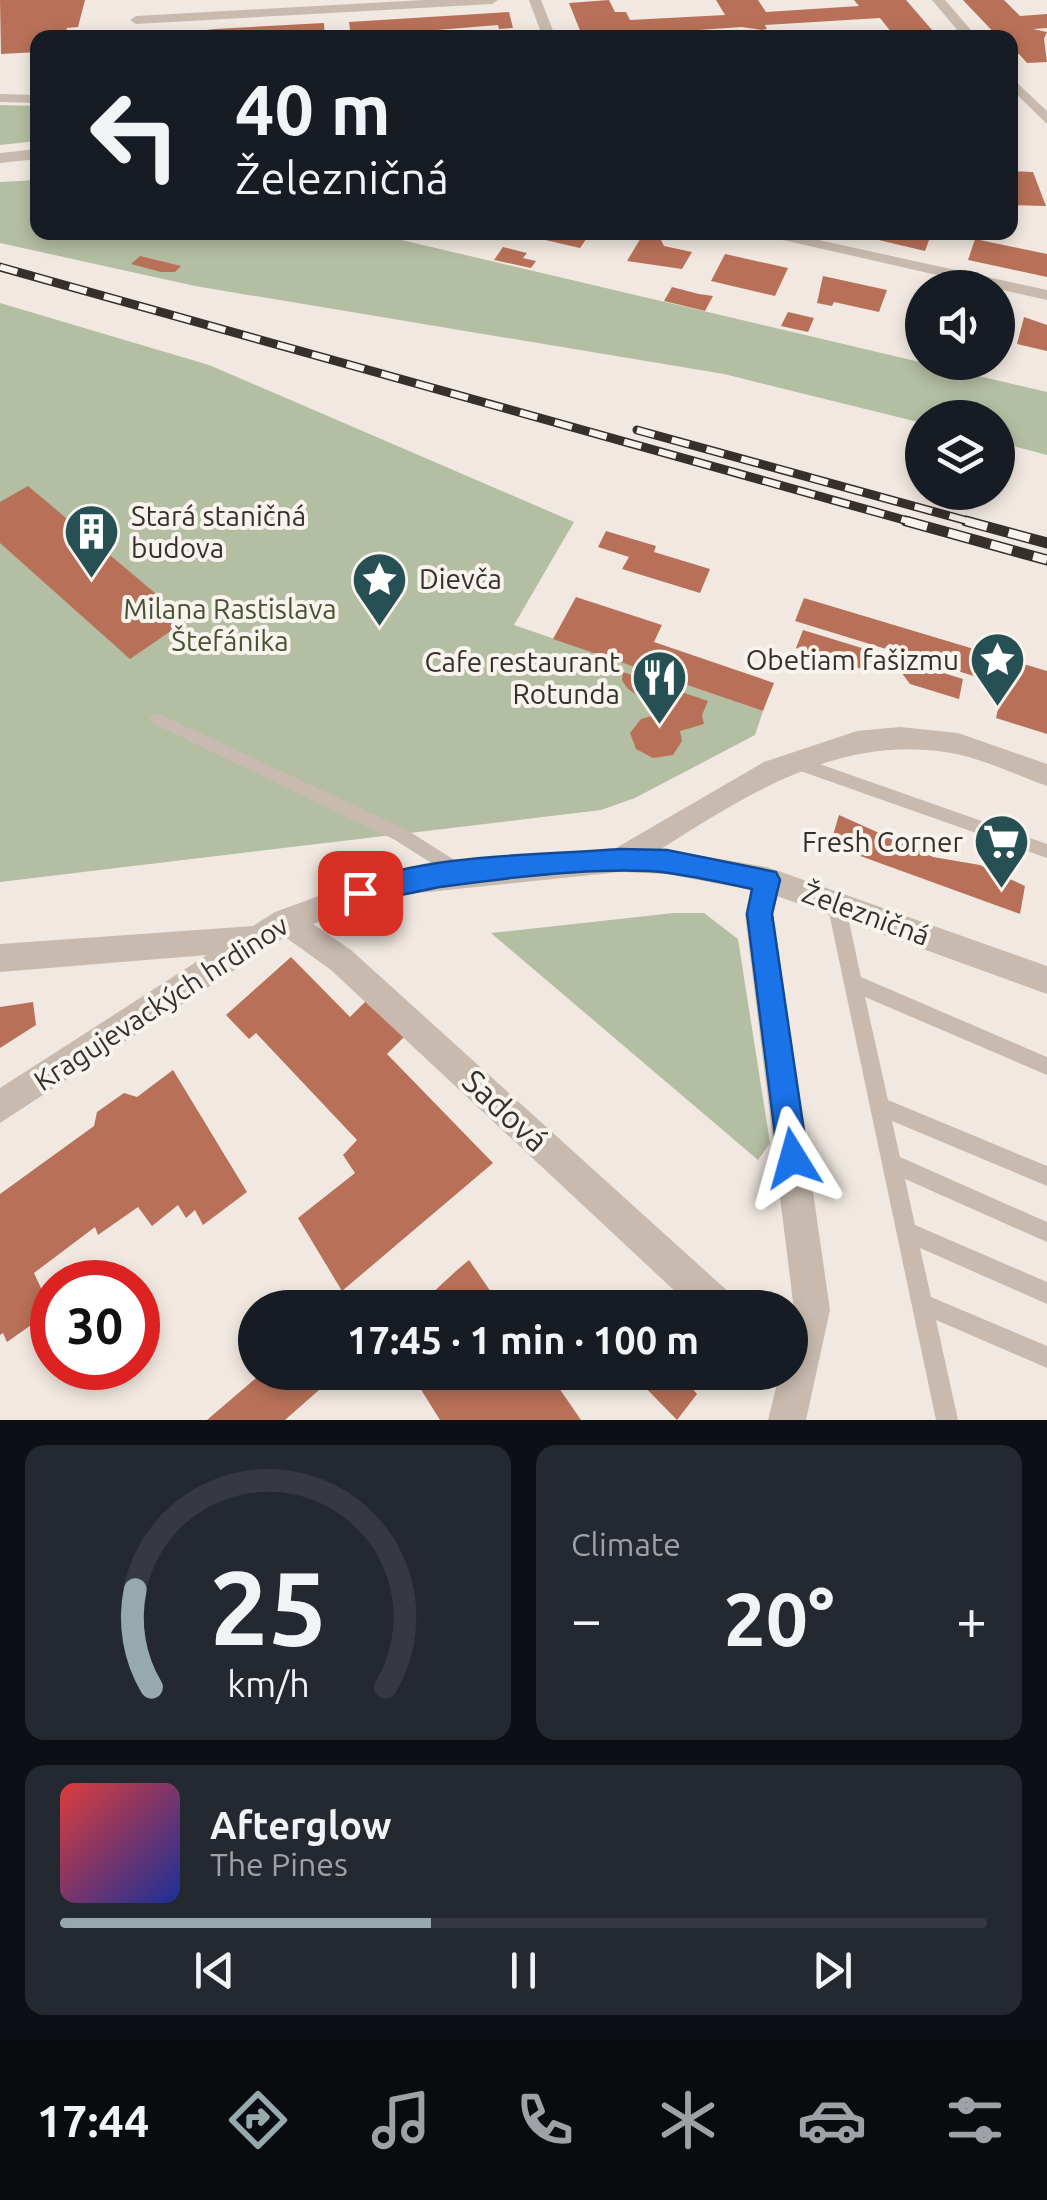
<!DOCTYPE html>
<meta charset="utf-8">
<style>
body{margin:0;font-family:Ubuntu,sans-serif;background:#242831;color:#f1f3f6;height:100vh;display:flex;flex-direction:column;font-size:38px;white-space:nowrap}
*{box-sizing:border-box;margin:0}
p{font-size:32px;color:#9ea1a6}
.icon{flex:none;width:55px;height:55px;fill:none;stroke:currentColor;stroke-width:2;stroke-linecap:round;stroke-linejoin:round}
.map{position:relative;height:1420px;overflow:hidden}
.details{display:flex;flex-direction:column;gap:25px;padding:25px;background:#0d0f14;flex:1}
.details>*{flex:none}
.guide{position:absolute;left:30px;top:30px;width:988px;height:210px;border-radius:20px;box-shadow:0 5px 15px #0003;background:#171b24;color:#f1f3f6;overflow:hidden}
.buttons{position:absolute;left:905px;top:270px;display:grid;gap:20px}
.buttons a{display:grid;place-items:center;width:110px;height:110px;border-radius:50%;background:#171b24;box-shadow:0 5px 15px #0003;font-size:50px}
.speed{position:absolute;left:30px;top:1260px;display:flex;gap:20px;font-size:50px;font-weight:700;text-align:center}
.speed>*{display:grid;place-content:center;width:130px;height:130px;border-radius:50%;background:#171b24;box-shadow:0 5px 15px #0003;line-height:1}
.speed .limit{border:15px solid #d22;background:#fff;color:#111}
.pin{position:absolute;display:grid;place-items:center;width:85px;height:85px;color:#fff;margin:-42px;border-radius:20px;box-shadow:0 5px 15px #0006}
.me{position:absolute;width:110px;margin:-55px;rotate:352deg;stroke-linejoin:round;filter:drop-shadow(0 0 8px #0008)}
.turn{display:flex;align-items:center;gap:35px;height:210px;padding:0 40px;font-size:45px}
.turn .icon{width:130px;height:130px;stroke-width:2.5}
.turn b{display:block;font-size:70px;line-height:85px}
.big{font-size:75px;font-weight:600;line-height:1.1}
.details .tile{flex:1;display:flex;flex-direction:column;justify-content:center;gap:15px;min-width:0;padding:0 35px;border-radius:20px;background:#242831}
.details .dial{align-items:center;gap:0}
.dial svg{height:260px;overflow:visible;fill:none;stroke:#363941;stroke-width:7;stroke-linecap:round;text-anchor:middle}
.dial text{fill:#f1f3f6;stroke:none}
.song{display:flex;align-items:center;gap:30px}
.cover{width:120px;height:120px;border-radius:15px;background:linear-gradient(135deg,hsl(0 70% 55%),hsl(230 70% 35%))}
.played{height:10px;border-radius:5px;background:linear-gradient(90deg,#96aaad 40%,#363941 40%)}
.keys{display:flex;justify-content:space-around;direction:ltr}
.heat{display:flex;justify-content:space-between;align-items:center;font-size:55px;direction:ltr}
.details .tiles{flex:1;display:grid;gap:25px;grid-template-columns:1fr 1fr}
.tile:last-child{grid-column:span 2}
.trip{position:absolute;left:238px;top:1290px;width:570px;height:100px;border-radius:50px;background:#171b24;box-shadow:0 5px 15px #0003;font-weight:600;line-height:100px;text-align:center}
.tab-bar{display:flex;height:160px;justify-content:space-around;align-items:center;background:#090b0e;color:#9ea1a6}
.tab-bar .icon{width:70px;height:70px}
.tab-bar .on{color:#96aaad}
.tab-bar b{font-size:45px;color:#f1f3f6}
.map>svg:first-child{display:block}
.green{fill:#b4bea2}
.building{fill:#b87158}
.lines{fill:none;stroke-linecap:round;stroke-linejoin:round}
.service{fill:#c8baae;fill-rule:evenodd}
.minor{fill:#c8baae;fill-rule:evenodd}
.rail-far1-casing{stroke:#372f2b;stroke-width:9}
.rail-casing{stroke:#372f2b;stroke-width:11}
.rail-far1{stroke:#f8f3ed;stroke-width:6;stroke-dasharray:18;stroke-linecap:butt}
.rail{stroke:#f8f3ed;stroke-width:8;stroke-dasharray:22;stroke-linecap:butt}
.route{fill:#1a73e8;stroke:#114b97;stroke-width:2.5}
.labels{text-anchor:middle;stroke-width:8;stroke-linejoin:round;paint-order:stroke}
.poi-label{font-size:28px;fill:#372f2b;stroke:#f8f3ed;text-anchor:end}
.park-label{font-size:28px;fill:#465232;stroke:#f8f3ed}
.street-label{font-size:28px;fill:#372f2b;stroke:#f8f3ed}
.near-street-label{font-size:32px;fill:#372f2b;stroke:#f8f3ed}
</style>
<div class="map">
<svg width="1047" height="1420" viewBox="0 0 1047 1420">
<rect width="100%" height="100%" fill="#f1e9e1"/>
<g class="green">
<path d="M0 105 37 106V141L0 145Z"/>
<path d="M37 180 38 232 372 233 1047 392V455L998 442V418H922V423L724 374 195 286 0 243V182Z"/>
<path d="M0 303 209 365 574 522 514 625 763 711 755 735 635 798 601 810 0 882Z"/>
<path d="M674 913H704L738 939 770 1143 758 1160 491 933Z"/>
</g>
<g class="building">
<path d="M0 0H85L78 27 67 28 64 38H38V52L1 54Z"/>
<path d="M609 0 615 12H626L630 20 725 15 716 0H758L766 12 859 6 854 0H906L939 38H896L880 18 765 25 767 29 762 30 742 27 583 38 569 3Z"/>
<path d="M963 0H1004L1020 16 1047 14V28L1033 29 1047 32 1044 39 1047 62 1027 63 1019 54 1010 55V38H999Z"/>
<path d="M509 12 513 28 499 29 498 25 351 37 349 22Z"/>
<path d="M324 23 325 38H178L179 33 215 29Z"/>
<path d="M1010 171 1033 172 1046 206 1010 205Z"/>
<path d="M530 232H591L580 248 528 236Z"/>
<path d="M845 232H932L925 251Z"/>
<path d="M642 236 661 240 664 246 692 252 682 269 627 261Z"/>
<path d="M975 239 1047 254V277L968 260Z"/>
<path d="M503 247 527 253 523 258 536 261 531 268 494 260Z"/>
<path d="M725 254 788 268 775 296 711 281Z"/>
<path d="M140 256 181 266 175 272H161L131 264Z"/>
<path d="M823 276 887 290 879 312 834 302 832 306 817 303Z"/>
<path d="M672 287 699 294 713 296 705 311 664 301Z"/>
<path d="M916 300 922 302V332L908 324Z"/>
<path d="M788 312 814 318 808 332 781 326Z"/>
<path d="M1024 317 1047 325V351L1017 344Z"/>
<path d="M28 486 187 620 130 659 0 543V502Z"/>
<path d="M606 531 656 546 654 552 710 569 700 593 622 569 629 557 598 547Z"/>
<path d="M576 597 662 625 654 642 774 683 763 711 553 639Z"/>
<path d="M804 598 1047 671V734L996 718 1003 685 795 621Z"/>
<path d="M803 630 963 679 959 699 910 684 901 672 878 665 865 670 796 648Z"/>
<path d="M623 672 708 701 702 715 704 724 680 731 682 741 673 755 653 758 636 749 630 733 641 719 655 715 654 708 627 688 622 680Z"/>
<path d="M839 815 933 857 980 865 1025 886 1020 914 830 845Z"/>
<path d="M291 957 350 1017 370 997 407 1034 387 1054 493 1163 342 1291 298 1218 355 1173 343 1155 357 1140 256 1033 249 1039 226 1015Z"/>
<path d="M33 1002 36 1025 0 1048V1007Z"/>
<path d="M173 1070 247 1192 203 1225 195 1210 186 1218 178 1205 152 1226 138 1207 98 1235 95 1227 34 1273 52 1312V1322L39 1333 34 1323 7 1342 3 1333 0 1335V1194L94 1126 97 1112 124 1093 137 1097Z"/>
<path d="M469 1260 502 1308H416L456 1271Z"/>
<path d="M263 1372 336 1375 285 1420H207Z"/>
<path d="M410 1372H548L581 1420H440Z"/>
<path d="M643 1372H678L697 1394 677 1420 637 1379Z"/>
</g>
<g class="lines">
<g class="service">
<path d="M157 713 407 830 467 868 469 873 467 878 461 881 455 878 395 840 152 723 149 719 152 715Z"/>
<path d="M794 755 1047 844V858L789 767 786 762 789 757Z"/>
<path d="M836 895 842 897 845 903 861 977 1047 1057V1075L865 997 888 1100 1047 1166V1186L892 1121 900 1157 1047 1222V1242L905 1179 915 1225 1047 1282V1304L920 1248 931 1297 1047 1346V1368L936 1320 958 1420H936L827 903 830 897Z"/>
</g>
<g class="minor">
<path d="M424 0H498L492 4 136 24 130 20 136 16Z"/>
<path d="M529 0H541L556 38H543Z"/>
<path d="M932 0H945L978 38H964Z"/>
<path d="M1010 76 1047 111V124L1010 88Z"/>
<path d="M0 94 38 95V103L0 102Z"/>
<path d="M38 149V159L0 163V153Z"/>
<path d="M748 232H782L1047 290V300Z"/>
<path d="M900 727 958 733 1047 764V786C1014 774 980 757 945 752 837 736 748 794 661 849L767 867 1047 966V994L777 896 773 914 830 1310 806 1420H768L780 1372H790V1328L794 1310 745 914 751 890 667 874 620 872 390 896 313 924 351 950 732 1295 737 1308H693L331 970 285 937 0 1123V1088L207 955 0 972V944L253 926 275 912 390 870 616 848 764 762 857 731Z"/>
</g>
<defs>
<g id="rail-far1">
<path d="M0 267 915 523"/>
<path d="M637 430 975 523"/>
</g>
<g id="rail">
<path d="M906 521 1047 560"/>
<path d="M966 521 1047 543"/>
</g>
</defs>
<use href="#rail-far1" class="rail-far1-casing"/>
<use href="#rail" class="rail-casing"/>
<use href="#rail-far1" class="rail-far1"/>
<use href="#rail" class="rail"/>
</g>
<path class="route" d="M620 849 667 850 776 872 780 880 772 914 808 1158 803 1168 793 1173 782 1168 778 1158 747 914 752 889C725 883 697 877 669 873 607 865 504 878 440 887 422 890 361 905 350 901L347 893 350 885C434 853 531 856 620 849Z"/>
<defs>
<symbol id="building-pin" viewBox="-11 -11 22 30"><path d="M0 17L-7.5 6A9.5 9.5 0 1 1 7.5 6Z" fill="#265054" stroke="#f8f3ed"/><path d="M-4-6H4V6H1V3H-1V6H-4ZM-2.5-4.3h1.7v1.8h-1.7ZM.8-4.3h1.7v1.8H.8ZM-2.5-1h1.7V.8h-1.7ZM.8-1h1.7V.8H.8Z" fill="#fff"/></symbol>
<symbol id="sight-pin" viewBox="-11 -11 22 30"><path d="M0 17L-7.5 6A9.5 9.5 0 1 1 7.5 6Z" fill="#265054" stroke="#f8f3ed"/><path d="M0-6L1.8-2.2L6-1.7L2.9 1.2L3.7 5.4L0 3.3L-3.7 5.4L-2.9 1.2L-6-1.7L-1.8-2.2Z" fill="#fff"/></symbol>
<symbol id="restaurant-pin" viewBox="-11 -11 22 30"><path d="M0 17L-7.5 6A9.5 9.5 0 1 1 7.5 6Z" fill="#265054" stroke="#f8f3ed"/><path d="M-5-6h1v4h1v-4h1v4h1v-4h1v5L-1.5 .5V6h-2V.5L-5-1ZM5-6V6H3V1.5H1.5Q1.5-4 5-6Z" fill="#fff"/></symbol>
<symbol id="supermarket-pin" viewBox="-11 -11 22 30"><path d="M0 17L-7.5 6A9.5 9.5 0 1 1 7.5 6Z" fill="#265054" stroke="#f8f3ed"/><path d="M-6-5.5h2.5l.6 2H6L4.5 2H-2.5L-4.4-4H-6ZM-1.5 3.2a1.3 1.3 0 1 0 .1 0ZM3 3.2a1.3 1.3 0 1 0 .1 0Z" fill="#fff"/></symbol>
</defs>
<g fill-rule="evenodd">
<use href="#building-pin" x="60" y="500" width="63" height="86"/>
<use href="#sight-pin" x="348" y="548" width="63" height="86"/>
<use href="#sight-pin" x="966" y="628" width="63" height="86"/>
<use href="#restaurant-pin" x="628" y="646" width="63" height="86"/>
<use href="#supermarket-pin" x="970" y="810" width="63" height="86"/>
</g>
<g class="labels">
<g class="poi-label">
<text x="131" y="526" text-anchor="start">Stará staničná<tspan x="131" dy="32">budova</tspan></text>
<text x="419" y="589" text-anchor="start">Dievča</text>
<text x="959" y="670">Obetiam fašizmu</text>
<text x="620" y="672">Cafe restaurant<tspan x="620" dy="32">Rotunda</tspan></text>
<text x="963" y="852">Fresh Corner</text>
</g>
<g class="park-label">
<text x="230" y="619">Milana Rastislava<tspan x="230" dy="32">Štefánika</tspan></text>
</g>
<g class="street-label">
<text transform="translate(866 914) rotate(20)" y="10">Železničná</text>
<text transform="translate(161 1003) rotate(-33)" y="10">Kragujevackých hrdinov</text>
</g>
<g class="near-street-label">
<text transform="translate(505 1111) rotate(43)" y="11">Sadová</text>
</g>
</g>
</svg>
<div class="buttons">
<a><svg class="icon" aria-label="sound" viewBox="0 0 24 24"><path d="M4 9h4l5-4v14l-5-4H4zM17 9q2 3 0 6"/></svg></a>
<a><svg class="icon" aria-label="layers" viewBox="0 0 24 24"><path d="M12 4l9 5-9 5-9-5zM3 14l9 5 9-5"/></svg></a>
</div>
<div class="speed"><div class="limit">30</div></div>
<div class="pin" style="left:360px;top:893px;background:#d93025"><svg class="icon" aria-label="arrive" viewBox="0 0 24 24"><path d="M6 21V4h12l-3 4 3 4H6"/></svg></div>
<svg class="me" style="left:793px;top:1158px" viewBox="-20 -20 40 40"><path d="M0-17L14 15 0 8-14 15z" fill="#1a73e8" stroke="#fff" stroke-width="4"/></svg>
<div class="trip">17:45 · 1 min · 100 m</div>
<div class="guide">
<div class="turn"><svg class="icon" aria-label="left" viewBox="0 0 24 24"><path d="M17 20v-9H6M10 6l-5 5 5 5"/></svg><div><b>40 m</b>Železničná</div></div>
</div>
</div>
<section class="details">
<div class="tiles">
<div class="tile dial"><svg viewBox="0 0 100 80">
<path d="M14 69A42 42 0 1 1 86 69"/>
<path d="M14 69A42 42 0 0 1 9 39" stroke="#96aaad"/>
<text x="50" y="56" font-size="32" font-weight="700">25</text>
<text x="50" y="72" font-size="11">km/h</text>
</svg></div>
<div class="tile"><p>Climate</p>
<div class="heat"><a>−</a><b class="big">20°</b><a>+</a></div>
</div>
<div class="tile">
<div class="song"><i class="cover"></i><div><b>Afterglow</b><p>The Pines</p></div></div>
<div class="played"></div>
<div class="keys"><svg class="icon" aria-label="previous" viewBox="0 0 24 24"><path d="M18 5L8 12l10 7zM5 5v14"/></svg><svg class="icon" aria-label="pause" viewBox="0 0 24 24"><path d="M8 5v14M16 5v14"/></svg><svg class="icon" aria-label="next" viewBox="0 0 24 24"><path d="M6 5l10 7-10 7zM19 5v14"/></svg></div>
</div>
</div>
</section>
<nav class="tab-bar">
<b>17:44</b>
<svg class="icon on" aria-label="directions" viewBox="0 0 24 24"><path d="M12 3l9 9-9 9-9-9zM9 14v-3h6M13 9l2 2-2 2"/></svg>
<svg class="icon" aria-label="music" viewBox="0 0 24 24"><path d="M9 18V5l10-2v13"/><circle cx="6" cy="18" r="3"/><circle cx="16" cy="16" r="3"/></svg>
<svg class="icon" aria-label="phone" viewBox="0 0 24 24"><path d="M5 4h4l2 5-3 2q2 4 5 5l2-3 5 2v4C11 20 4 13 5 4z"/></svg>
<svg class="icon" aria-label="climate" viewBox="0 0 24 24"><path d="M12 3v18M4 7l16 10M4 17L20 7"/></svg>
<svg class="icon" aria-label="car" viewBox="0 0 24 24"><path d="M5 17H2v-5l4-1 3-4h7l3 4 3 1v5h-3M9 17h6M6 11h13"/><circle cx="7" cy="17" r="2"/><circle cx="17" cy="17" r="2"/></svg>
<svg class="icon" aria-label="filters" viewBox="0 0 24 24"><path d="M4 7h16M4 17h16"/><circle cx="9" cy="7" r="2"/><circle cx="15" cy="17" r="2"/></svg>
</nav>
